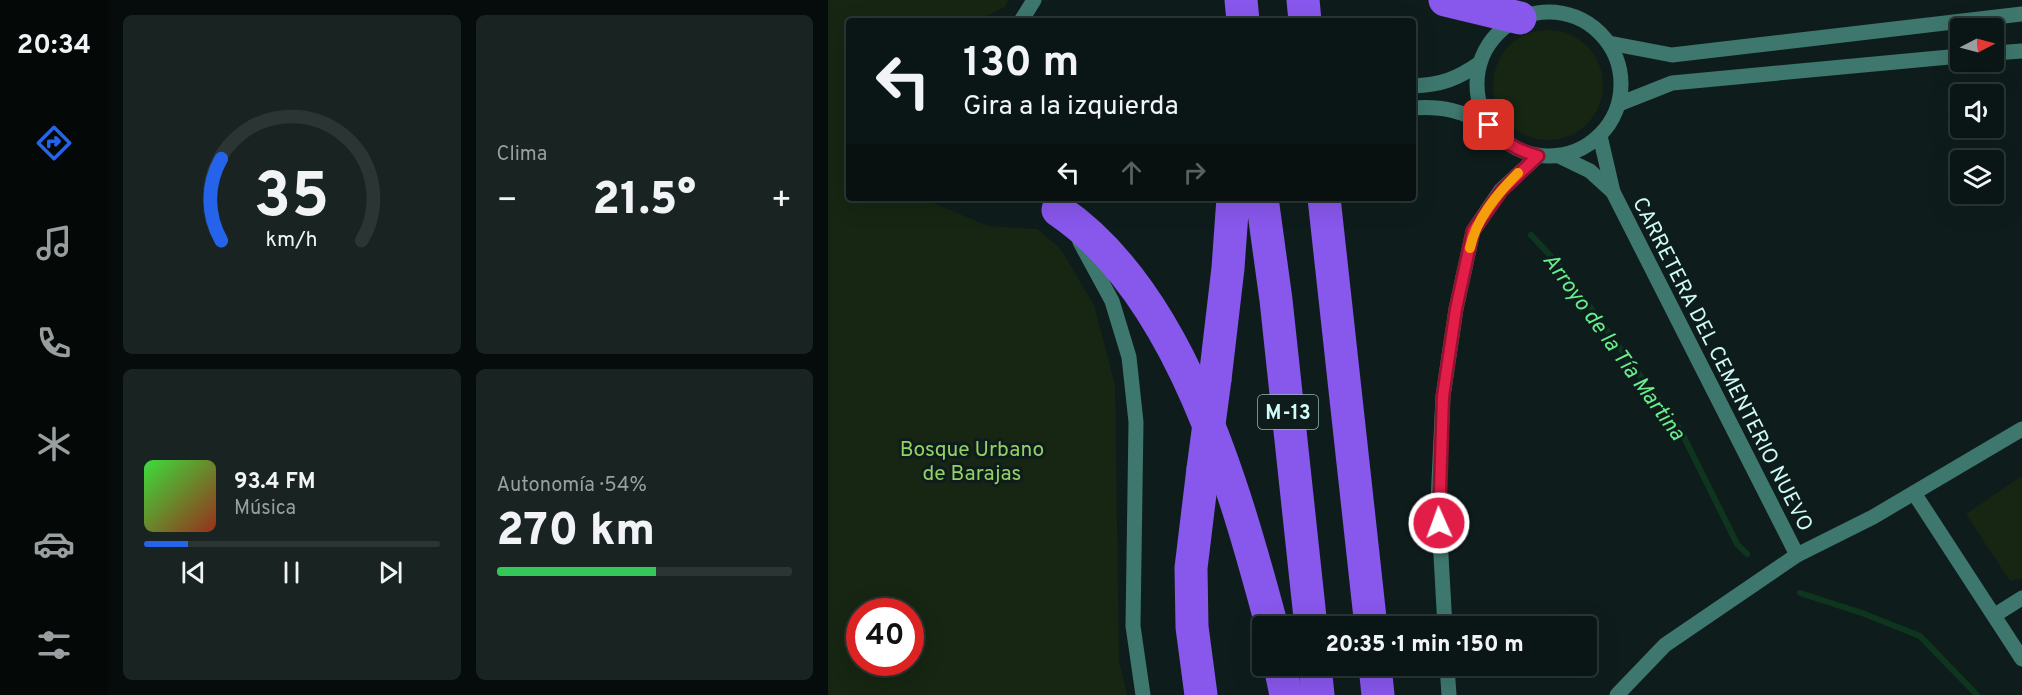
<!DOCTYPE html>
<html lang="es">
<meta charset="utf-8">
<style>
body{margin:0;font-family:Overpass,sans-serif;background:#182322;color:#f1f3f6;height:100vh;display:flex;flex-direction:column;font-size:22px;white-space:nowrap}
*{box-sizing:border-box;margin:0}
p{font-size:20px;color:#999fa0}
.icon{flex:none;width:33px;height:33px;fill:none;stroke:currentColor;stroke-width:2;stroke-linecap:round;stroke-linejoin:round}
.map{position:relative;flex:1;overflow:hidden}
.panel{display:flex;flex-direction:column;gap:15px;padding:15px;background:#060c0c;width:720px}
.panel>*{flex:none}
.guide{position:absolute;left:18px;top:18px;width:570px;height:183px;border-radius:6px;box-shadow:0 6px 24px #0002,0 0 0 2px #2a3534;background:#0a1615;color:#f1f3f6;overflow:hidden}
.needle{width:39px;rotate:84deg}
.tools{position:absolute;left:1122px;top:18px;display:grid;gap:12px}
.tools a{display:grid;place-items:center;width:54px;height:54px;border-radius:6px;background:#0a1615;box-shadow:0 6px 24px #0002,0 0 0 2px #2a3534;font-size:30px}
.speed{position:absolute;left:18px;top:598px;display:flex;gap:12px;font-size:30px;font-weight:700;text-align:center}
.speed>*{display:grid;place-content:center;width:78px;height:78px;border-radius:50%;background:#0a1615;box-shadow:0 6px 24px #0002,0 0 0 2px #2a3534;line-height:1}
.speed .limit{border:9px solid #d22;background:#fff;color:#111}
.pin{position:absolute;display:grid;place-items:center;width:51px;height:51px;color:#fff;margin:-26px;border-radius:12px;box-shadow:0 3px 9px #0006}
.me{position:absolute;width:66px;margin:-33px;rotate:358deg;stroke-linejoin:round;filter:drop-shadow(0 0 4px #0008)}
.turn{display:flex;align-items:center;gap:21px;height:126px;padding:0 18px;font-size:27px}
.turn .icon{width:78px;height:78px;stroke-width:2.5}
.turn b{display:block;font-size:42px;line-height:51px}
.lanes{display:flex;align-items:center;height:57px;padding:0 18px;background:#0003;justify-content:center;gap:30px;direction:ltr}
.lanes .off{opacity:.35}
.big{font-size:45px;font-weight:800;line-height:1.1}
.panel .card{flex:1;display:flex;flex-direction:column;justify-content:center;gap:9px;min-width:0;padding:0 21px;border-radius:9px;background:#182322}
.panel .dial{align-items:center;gap:0}
.dial svg{height:156px;overflow:visible;fill:none;stroke:#2a3534;stroke-width:7;stroke-linecap:round;text-anchor:middle}
.dial text{fill:#f1f3f6;stroke:none}
.song{display:flex;align-items:center;gap:18px}
.cover{width:72px;height:72px;border-radius:9px;background:linear-gradient(135deg,hsl(120 70% 55%),hsl(10 70% 35%))}
.played{height:6px;border-radius:3px;background:linear-gradient(90deg,#2563eb 15%,#2a3534 15%)}
.keys{display:flex;justify-content:space-around;direction:ltr}
.heat{display:flex;justify-content:space-between;align-items:center;font-size:33px;direction:ltr}
.charge{height:9px;border-radius:4px;background:linear-gradient(90deg,#34c759 54%,#2a3534 0)}
.panel .tiles{flex:1;display:grid;gap:15px;grid-template-columns:repeat(2,1fr)}
.trip{position:absolute;left:424px;top:616px;width:345px;height:60px;border-radius:6px;background:#0a1615;box-shadow:0 6px 24px #0002,0 0 0 2px #2a3534;font-weight:800;line-height:60px;text-align:center}
main{display:flex;flex:1;min-height:0}
.menu{display:flex;flex-direction:column;width:108px;justify-content:space-around;align-items:center;background:#040908;color:#999fa0}
.menu .icon{width:42px;height:42px}
.menu .active{color:#2563eb}
.menu b{font-size:27px;color:#f1f3f6}
.map>svg:first-child{display:block}
.green{fill:#162612;fill-rule:evenodd}
.lines{fill:none;stroke-linecap:round;stroke-linejoin:round}
.stream{stroke:#0e361f;stroke-width:6}
.minor{stroke:#3e776e;stroke-width:15}
.highway{stroke:#8857ec;stroke-width:33}
.highway-bridge{stroke:#8857ec;stroke-width:33}
.route-casing{stroke:#92132f;stroke-width:15}
.route{stroke:#e11d48;stroke-width:10}
.slow{stroke:#f59e0b;stroke-width:10}
.labels{text-anchor:middle;stroke-width:6;stroke-linejoin:round;paint-order:stroke}
.shield{fill:#0e1d1c;stroke:#95b8b5;stroke-width:1.5}
.shield-label{font-size:20px;font-weight:bold;fill:#cffaf6}
.street-label{font-size:21px;fill:#cffaf6;stroke:#0e1d1c}
.park-label{font-size:21px;fill:#94d164;stroke:#0e1d1c}
.water-label{font-size:22px;font-style:italic;fill:#68ee8c;stroke:#0e1d1c}
</style>
<main>
<nav class="menu">
<b>20:34</b>
<svg class="icon active" aria-label="directions" viewBox="0 0 24 24"><path d="M12 3l9 9-9 9-9-9zM9 14v-3h6M13 9l2 2-2 2"/></svg>
<svg class="icon" aria-label="music" viewBox="0 0 24 24"><path d="M9 18V5l10-2v13"/><circle cx="6" cy="18" r="3"/><circle cx="16" cy="16" r="3"/></svg>
<svg class="icon" aria-label="phone" viewBox="0 0 24 24"><path d="M5 4h4l2 5-3 2q2 4 5 5l2-3 5 2v4C11 20 4 13 5 4z"/></svg>
<svg class="icon" aria-label="climate" viewBox="0 0 24 24"><path d="M12 3v18M4 7l16 10M4 17L20 7"/></svg>
<svg class="icon" aria-label="car" viewBox="0 0 24 24"><path d="M5 17H2v-5l4-1 3-4h7l3 4 3 1v5h-3M9 17h6M6 11h13"/><circle cx="7" cy="17" r="2"/><circle cx="17" cy="17" r="2"/></svg>
<svg class="icon" aria-label="filters" viewBox="0 0 24 24"><path d="M4 7h16M4 17h16"/><circle cx="9" cy="7" r="2"/><circle cx="15" cy="17" r="2"/></svg>
</nav>
<section class="panel">
<div class="tiles">
<div class="card dial"><svg viewBox="0 0 100 80">
<path d="M14 69A42 42 0 1 1 86 69"/>
<path d="M14 69A42 42 0 0 1 14 27" stroke="#2563eb"/>
<text x="50" y="56" font-size="32" font-weight="700">35</text>
<text x="50" y="72" font-size="11">km/h</text>
</svg></div>
<div class="card"><p>Clima</p>
<div class="heat"><a>−</a><b class="big">21.5°</b><a>+</a></div>
</div>
<div class="card">
<div class="song"><i class="cover"></i><div><b>93.4 FM</b><p>Música</p></div></div>
<div class="played"></div>
<div class="keys"><svg class="icon" aria-label="previous" viewBox="0 0 24 24"><path d="M18 5L8 12l10 7zM5 5v14"/></svg><svg class="icon" aria-label="pause" viewBox="0 0 24 24"><path d="M8 5v14M16 5v14"/></svg><svg class="icon" aria-label="next" viewBox="0 0 24 24"><path d="M6 5l10 7-10 7zM19 5v14"/></svg></div>
</div>
<div class="card"><p>Autonomía · 54%</p><b class="big">270 km</b><div class="charge"></div></div>
</div>
</section>
<div class="map">
<svg width="1194" height="695" viewBox="0 0 1194 695">
<rect width="100%" height="100%" fill="#0e1d1c"/>
<g class="green">
<path d="M0 0H180L177 7 148 21H21V198H103L106 203 160 226 209 229 232 248 266 305 287 385 291 660 299 695H0ZM32 612H82V663H32Z"/>
<circle cx="720" cy="85" r="55"/>
<path d="M1194 476V578L1182 581 1138 514Z"/>
</g>
<g class="lines">
<g class="stream">
<path d="M703 235 731 265 853 431 909 544 919 554"/>
<path d="M972 593 1034 613 1092 636 1149 695"/>
</g>
<g class="minor">
<circle cx="721" cy="84" r="72"/>
<path d="M193 21 206 0"/>
<path d="M781 43 844 55 1194 14"/>
<path d="M1166 53 1194 51"/>
<path d="M585 86C613 85 629 79 652 63"/>
<path d="M791 104 844 83 1132 56"/>
<path d="M585 108C616 106 633 111 661 125"/>
<path d="M772 136 785 192 969 555"/>
<path d="M731 156 762 171 785 192"/>
<path d="M252 242 284 301 301 357 308 422 305 626 315 695"/>
<path d="M1086 493 1194 659"/>
<path d="M1167 615 1194 598"/>
<path d="M617 627 610 502 615 396 628 309 645 231 673 190 710 156"/>
<path d="M619 666 621 695"/>
<path d="M789 695 837 645 969 555 1045 517 1194 429"/>
</g>
<g class="highway">
<path d="M413 0 415 21"/>
<path d="M475 0 477 21"/>
<path d="M617 0 692 18"/>
<path d="M434 198 448 300 483 627"/>
<path d="M496 198 543 627"/>
<path d="M230 210C353 293 407 489 444 627"/>
<path d="M387 379 400 268 405 198"/>
<path d="M452 666 458 695"/>
<path d="M487 666 490 695"/>
<path d="M547 666 550 695"/>
<path d="M373 695 364 627 363 568 375 469"/>
</g>
<path class="highway-bridge" d="M375 469 387 379"/>
</g>
<g class="lines">
<defs>
<path id="route" d="M611 523 615 396 628 309 645 231 674 190 710 156C688 150 675 142 661 125"/>
</defs>
<use href="#route" class="route-casing"/>
<use href="#route" class="route"/>
<path class="slow" d="M642 248C648 219 669 194 690 173"/>
</g>
<g class="labels">
<rect class="shield" x="430" y="395" width="60" height="34" rx="4.5"/>
<g class="shield-label">
<text x="460" y="419">M-13</text>
</g>
<g class="street-label">
<text transform="translate(895 364) rotate(63)" y="7">CARRETERA DEL CEMENTERIO NUEVO</text>
</g>
<g class="park-label">
<text x="144" y="456">Bosque Urbano<tspan x="144" dy="24">de Barajas</tspan></text>
</g>
<g class="water-label">
<text transform="translate(787 346) rotate(54)" y="8">Arroyo de la Tía Martina</text>
</g>
</g>
</svg>
<div class="tools">
<a><svg class="needle" viewBox="-14 -14 28 28"><path d="M0-13l5 13h-10z" fill="#e53935"/><path d="M0 13l5-13h-10z" fill="#999fa0"/></svg></a>
<a><svg class="icon" aria-label="sound" viewBox="0 0 24 24"><path d="M4 9h4l5-4v14l-5-4H4zM17 9q2 3 0 6"/></svg></a>
<a><svg class="icon" aria-label="layers" viewBox="0 0 24 24"><path d="M12 4l9 5-9 5-9-5zM3 14l9 5 9-5"/></svg></a>
</div>
<div class="speed"><div class="limit">40</div></div>
<div class="pin" style="left:661px;top:125px;background:#d93025"><svg class="icon" aria-label="arrive" viewBox="0 0 24 24"><path d="M6 21V4h12l-3 4 3 4H6"/></svg></div>
<svg class="me" style="left:611px;top:523px" viewBox="-20 -20 40 40"><circle r="17" fill="#e11d48" stroke="#fff" stroke-width="3"/><path d="M0-11L8 9 0 5-8 9z" fill="#fff"/></svg>
<div class="trip">20:35 · 1 min · 150 m</div>
<div class="guide">
<div class="turn"><svg class="icon" aria-label="left" viewBox="0 0 24 24"><path d="M17 20v-9H6M10 6l-5 5 5 5"/></svg><div><b>130 m</b>Gira a la izquierda</div></div>
<div class="lanes"><svg class="icon" aria-label="left" viewBox="0 0 24 24"><path d="M17 20v-9H6M10 6l-5 5 5 5"/></svg><svg class="icon off" aria-label="ahead" viewBox="0 0 24 24"><path d="M12 20V5M6 11l6-6 6 6"/></svg><svg class="icon off" aria-label="right" viewBox="0 0 24 24"><path d="M7 20v-9h11M14 6l5 5-5 5"/></svg></div>
</div>
</div>
</main>
